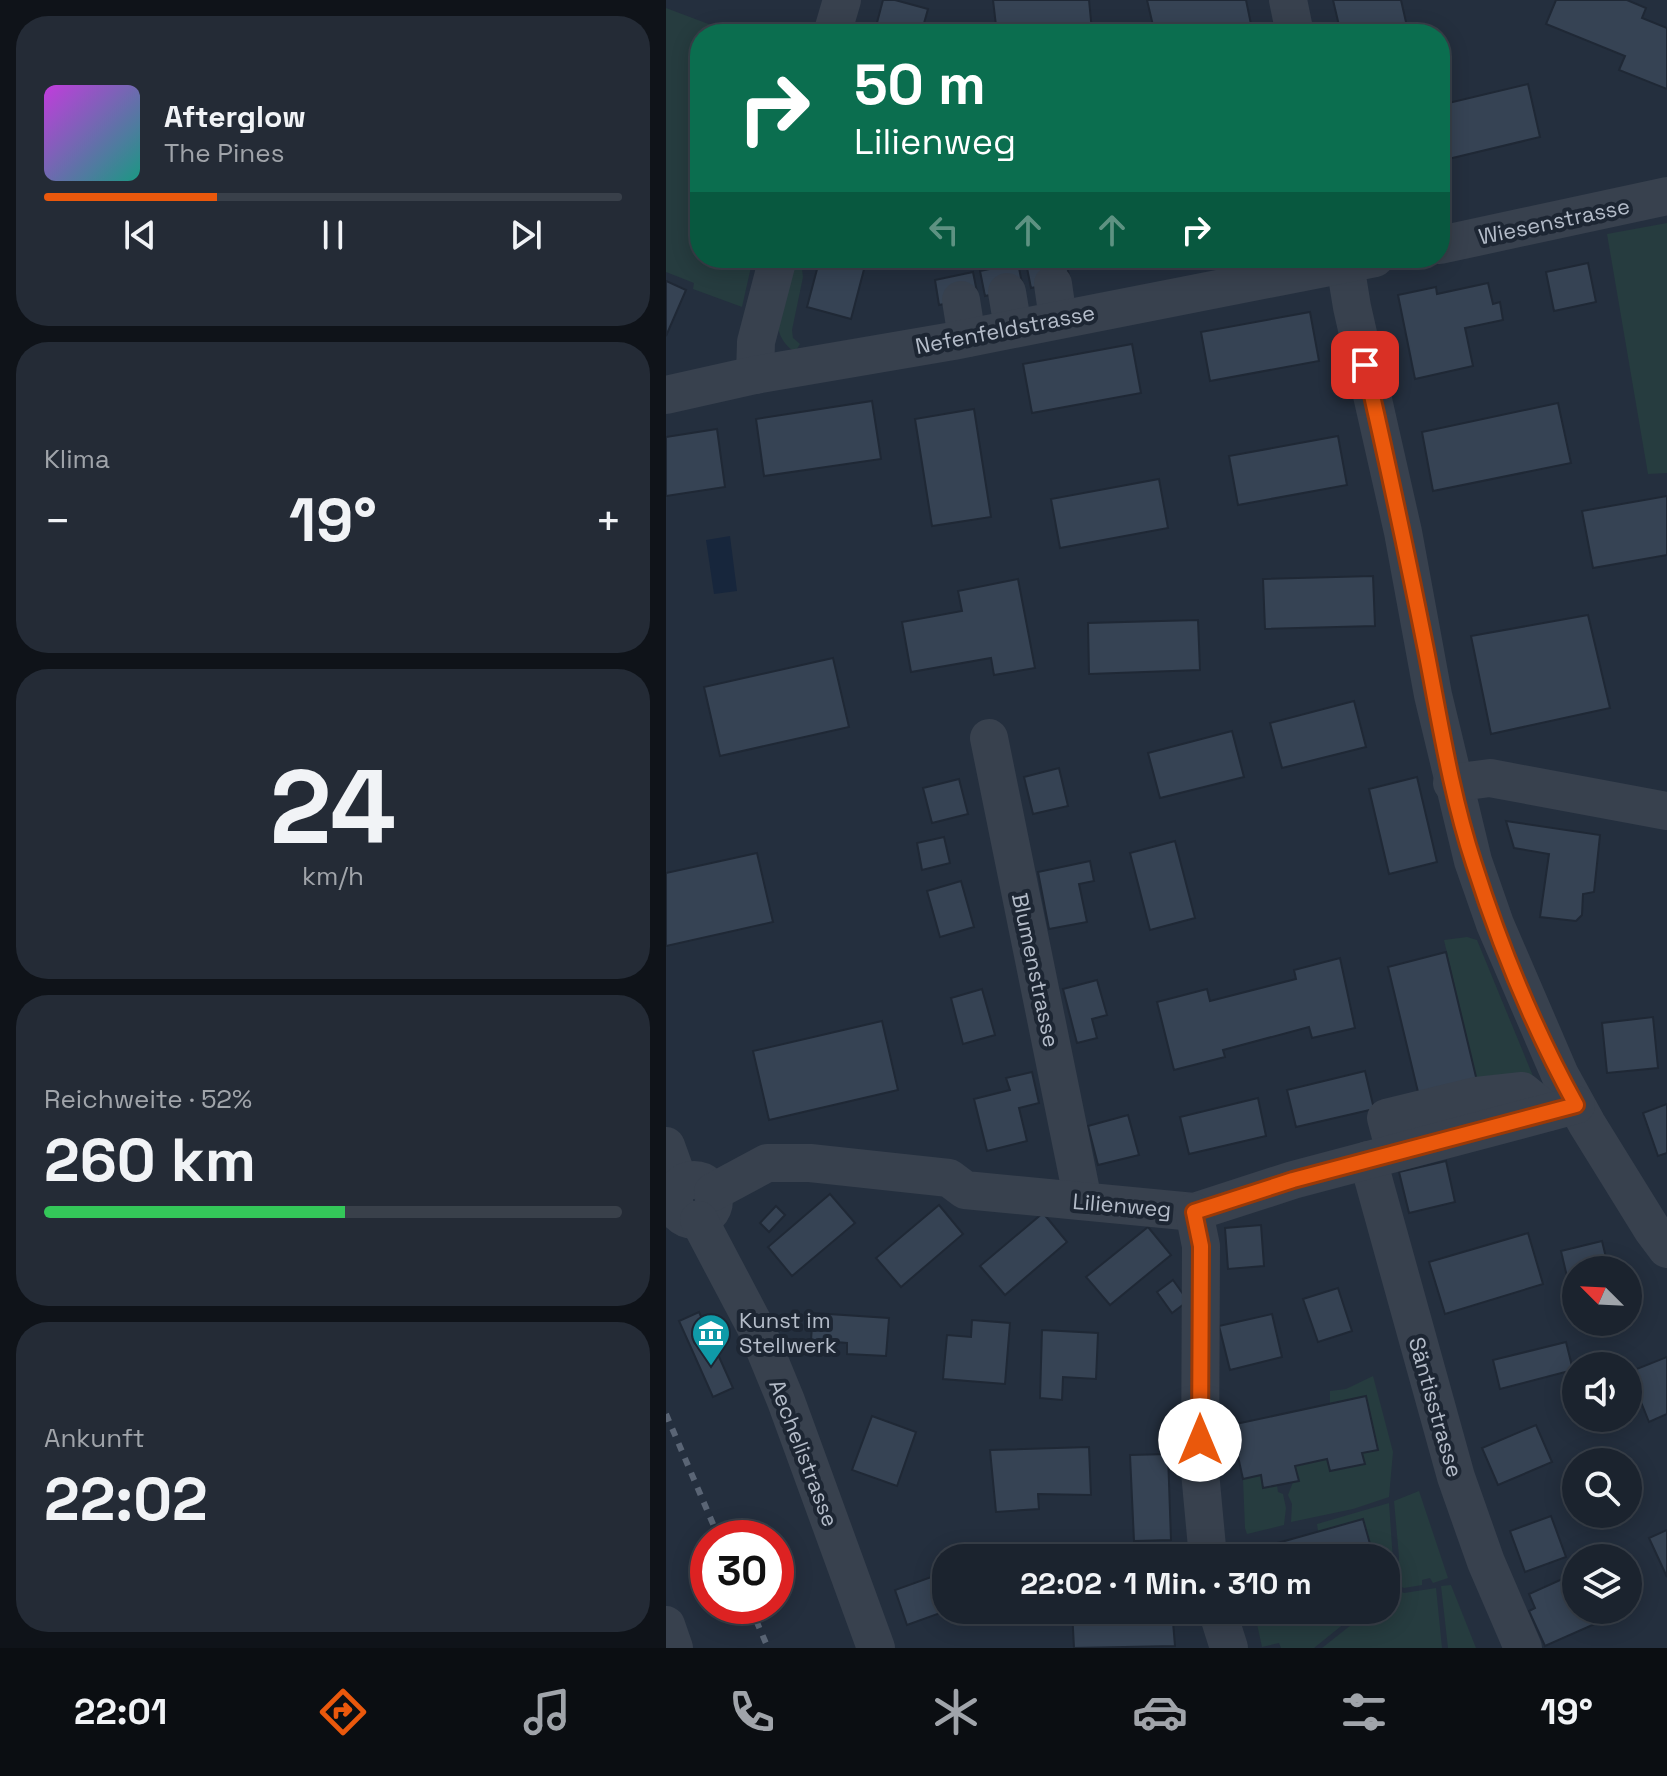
<!DOCTYPE html>
<html lang="de">
<meta charset="utf-8">
<style>
body{margin:0;font-family:"Space Grotesk",sans-serif;background:#242b36;color:#f1f3f6;height:100vh;display:flex;flex-direction:column;font-size:30px;white-space:nowrap}
*{box-sizing:border-box;margin:0}
p{font-size:26px;color:#a0a4aa}
.icon{flex:none;width:44px;height:44px;fill:none;stroke:currentColor;stroke-width:2;stroke-linecap:round;stroke-linejoin:round}
.map{position:relative;flex:1;overflow:hidden}
.side{display:flex;flex-direction:column;gap:16px;padding:16px;background:#0f1319;width:666px}
.side>*{flex:none}
.hud{position:absolute;left:24px;top:24px;width:760px;height:244px;border-radius:32px;box-shadow:0 4px 20px #0003,0 0 0 2px #39404a;background:#0b6e4f;color:#fff;overflow:hidden}
.needle{width:52px;rotate:294deg}
.buttons{position:absolute;left:896px;top:1256px;display:grid;gap:16px}
.buttons a{display:grid;place-items:center;width:80px;height:80px;border-radius:50%;background:#1b232e;box-shadow:0 4px 20px #0003,0 0 0 2px #39404a;font-size:40px}
.speed{position:absolute;left:24px;top:1520px;display:flex;gap:16px;font-size:40px;font-weight:700;text-align:center}
.speed>*{display:grid;place-content:center;width:104px;height:104px;border-radius:50%;background:#1b232e;box-shadow:0 4px 20px #0003,0 0 0 2px #39404a;line-height:1}
.speed .limit{border:12px solid #d22;background:#fff;color:#111}
.pin{position:absolute;display:grid;place-items:center;width:68px;height:68px;color:#fff;margin:-34px;border-radius:16px;box-shadow:0 4px 12px #0006}
.me{position:absolute;width:88px;margin:-44px;rotate:0deg;stroke-linejoin:round;filter:drop-shadow(0 0 6px #0008)}
.turn{display:flex;align-items:center;gap:28px;height:168px;padding:0 32px;font-size:36px}
.turn .icon{width:104px;height:104px;stroke-width:2.5}
.turn b{display:block;font-size:56px;line-height:68px}
.lanes{display:flex;align-items:center;height:76px;padding:0 32px;background:#0003;justify-content:center;gap:40px;direction:ltr}
.lanes .off{opacity:.35}
.big{font-size:60px;font-weight:700;line-height:1.1}
.side .widget{flex:1;display:flex;flex-direction:column;justify-content:center;gap:12px;min-width:0;padding:0 28px;border-radius:32px;background:#242b36}
.side .dial{align-items:center;gap:0}
.dial b{font-size:104px;line-height:1}
.song{display:flex;align-items:center;gap:24px}
.cover{width:96px;height:96px;border-radius:12px;background:linear-gradient(135deg,hsl(290 70% 55%),hsl(170 70% 35%))}
.played{height:8px;border-radius:4px;background:linear-gradient(90deg,#ea580c 30%,#39404a 30%)}
.keys{display:flex;justify-content:space-around;direction:ltr}
.heat{display:flex;justify-content:space-between;align-items:center;font-size:44px;direction:ltr}
.charge{height:12px;border-radius:6px;background:linear-gradient(90deg,#34c759 52%,#39404a 0)}
.trip{position:absolute;left:266px;top:1544px;width:468px;height:80px;border-radius:32px;background:#1b232e;box-shadow:0 4px 20px #0003,0 0 0 2px #39404a;font-weight:700;line-height:80px;text-align:center}
.tabs{display:flex;height:128px;justify-content:space-around;align-items:center;background:#0b0e12;color:#a0a4aa}
.tabs .icon{width:56px;height:56px}
.tabs .selected{color:#ea580c}
.tabs b{font-size:36px;color:#f1f3f6}
main{display:flex;flex:1;min-height:0}
.map>svg:first-child{display:block}
.green{fill:#263c3f}
.water{fill:#17263c}
.building{fill:#364354;stroke:#1f2835;stroke-width:2}
.lines{fill:none;stroke-linecap:round;stroke-linejoin:round}
.minor{stroke:#38414e;stroke-width:38}
.rail{stroke:#5a6575;stroke-width:6;stroke-dasharray:8 8;stroke-linecap:butt}
.route-casing{stroke:#983908;stroke-width:20}
.route{stroke:#ea580c;stroke-width:14}
.labels{text-anchor:middle;stroke-width:8;stroke-linejoin:round;paint-order:stroke}
.street-label{font-size:22px;fill:#b4bcc9;stroke:#1d2633}
.poi-label{font-size:22px;fill:#b4bcc9;stroke:#1d2633;text-anchor:start}
</style>
<main>
<section class="side">
<div class="widget">
<div class="song"><i class="cover"></i><div><b>Afterglow</b><p>The Pines</p></div></div>
<div class="played"></div>
<div class="keys"><svg class="icon" aria-label="previous" viewBox="0 0 24 24"><path d="M18 5L8 12l10 7zM5 5v14"/></svg><svg class="icon" aria-label="pause" viewBox="0 0 24 24"><path d="M8 5v14M16 5v14"/></svg><svg class="icon" aria-label="next" viewBox="0 0 24 24"><path d="M6 5l10 7-10 7zM19 5v14"/></svg></div>
</div>
<div class="widget"><p>Klima</p>
<div class="heat"><a>−</a><b class="big">19°</b><a>+</a></div>
</div>
<div class="widget dial"><b>24</b><p>km/h</p></div>
<div class="widget"><p>Reichweite · 52%</p><b class="big">260 km</b><div class="charge"></div></div>
<div class="widget"><p>Ankunft</p><b class="big">22:02</b></div>
</section>
<div class="map">
<svg width="1001" height="1648" viewBox="0 0 1001 1648">
<rect width="100%" height="100%" fill="#242f3e"/>
<g class="green">
<path d="M0 8 69 34H34V258H87L76 307 27 289 28 283 0 272Z"/>
<path d="M1001 223V473L982 474 941 234Z"/>
<path d="M122 265 136 269 137 277 126 330 127 338 134 344 129 352C98 331 116 296 122 265Z"/>
<path d="M801 937 811 940 869 1081H811L778 940Z"/>
<path d="M707 1376 727 1452 723 1497 687 1509 625 1522 626 1504 622 1495 627 1482 632 1481 629 1466 661 1459 665 1471 698 1464 696 1453 711 1450 700 1396 664 1404V1391L680 1389Z"/>
<path d="M595 1475 597 1488 611 1485 612 1492 617 1494 620 1508 618 1525 581 1534 579 1528 577 1479Z"/>
<path d="M753 1491 782 1578 767 1583 764 1578 756 1580V1585L738 1588 731 1585 733 1557 728 1501Z"/>
<path d="M723 1503 727 1560 726 1584 720 1589V1558H708L697 1519 652 1531 651 1524Z"/>
<path d="M785 1585 810 1648H811H782L775 1586Z"/>
<path d="M770 1588 776 1648H656L704 1610H720V1597L729 1589 738 1593Z"/>
<path d="M588 1610H602L604 1618 628 1610H695L648 1648H615L613 1643 596 1647Z"/>
</g>
<path class="water" d="M64 536 71 591 48 594 40 540Z"/>
<g class="building">
<path d="M217 0H229L262 9 255 34H208Z"/>
<path d="M327 0H423L426 31 396 34H331Z"/>
<path d="M481 0H580L587 34H549L548 29 527 34H489Z"/>
<path d="M667 0H735L742 31 730 34H675Z"/>
<path d="M890 0H961L980 8 976 18 1001 28V89L953 70 959 56 880 24Z"/>
<path d="M862 84 874 137 774 161V105Z"/>
<path d="M154 258H201L185 319 141 307Z"/>
<path d="M385 258H399L404 280 365 288 360 263Z"/>
<path d="M352 263 357 288 319 296 314 271Z"/>
<path d="M922 263 930 302 888 311 880 272Z"/>
<path d="M307 272 312 297 273 305 269 280Z"/>
<path d="M0 281 20 290 0 336Z"/>
<path d="M822 283 827 304 834 302 837 320 799 328 807 366 749 379 732 295 770 287 771 294Z"/>
<path d="M644 312 653 361 544 381 535 332Z"/>
<path d="M466 344 475 393 366 413 357 364Z"/>
<path d="M206 401 215 459 98 476 90 419Z"/>
<path d="M892 403 905 463 767 491 756 432Z"/>
<path d="M308 409 325 517 266 526 249 419Z"/>
<path d="M51 429 59 487 0 496V437Z"/>
<path d="M672 436 681 485 572 505 563 456Z"/>
<path d="M493 479 502 528 394 548 385 499Z"/>
<path d="M1001 496V555L927 568 916 511Z"/>
<path d="M707 576 709 626 599 629 597 579Z"/>
<path d="M352 579 369 668 328 675 325 658 245 672 236 622 296 611 292 591Z"/>
<path d="M922 615 944 708 825 734 805 636Z"/>
<path d="M532 620 534 670 423 674 422 623Z"/>
<path d="M167 658 183 727 54 756 38 687Z"/>
<path d="M688 701 700 747 616 768 604 723Z"/>
<path d="M566 731 578 777 494 798 482 753Z"/>
<path d="M393 768 402 806 367 814 358 777Z"/>
<path d="M751 777 771 862 723 874 703 789Z"/>
<path d="M293 779 302 814 266 823 257 788Z"/>
<path d="M840 821 934 835 928 892 917 894 916 915 910 921 874 917 883 854 848 848Z"/>
<path d="M278 837 284 863 256 870 251 843Z"/>
<path d="M509 841 529 918 484 930 464 853Z"/>
<path d="M91 853 107 922 0 946V873Z"/>
<path d="M424 861 428 881 413 884 421 922 383 929 372 872Z"/>
<path d="M295 881 308 927 274 937 261 891Z"/>
<path d="M780 952 811 1081 753 1096 722 967Z"/>
<path d="M674 958 689 1028 646 1038 643 1027 557 1050 559 1057 508 1070 491 1002 541 989 544 1001 630 979 628 970Z"/>
<path d="M431 980 441 1015 426 1019 431 1038 411 1043 397 989Z"/>
<path d="M316 989 329 1035 297 1044 285 998Z"/>
<path d="M987 1017 992 1068 941 1073 936 1023Z"/>
<path d="M216 1021 232 1090 103 1120 87 1051Z"/>
<path d="M699 1071 708 1109 630 1127 621 1090Z"/>
<path d="M366 1072 373 1103 353 1108 361 1141 321 1151 308 1099 344 1090 340 1078Z"/>
<path d="M592 1098 600 1136 523 1154 514 1117Z"/>
<path d="M1001 1104V1153L992 1156 977 1113Z"/>
<path d="M462 1115 473 1155 432 1165 422 1126Z"/>
<path d="M780 1161 789 1202 743 1213 733 1172Z"/>
<path d="M164 1194 189 1223 126 1276 102 1247Z"/>
<path d="M273 1205 297 1234 235 1287 210 1258Z"/>
<path d="M110 1206 119 1215 103 1232 94 1223Z"/>
<path d="M377 1213 401 1242 339 1295 314 1266Z"/>
<path d="M595 1225 598 1266 562 1269 559 1228Z"/>
<path d="M482 1227 505 1255 444 1305 420 1277Z"/>
<path d="M862 1233 877 1284 779 1314 763 1262Z"/>
<path d="M936 1241 943 1270H910V1315L895 1251Z"/>
<path d="M507 1280 522 1301 506 1313 491 1292Z"/>
<path d="M672 1288 686 1331 652 1342 637 1299Z"/>
<path d="M33 1312 67 1388 47 1397 13 1321Z"/>
<path d="M147 1313 223 1318 220 1356 181 1354V1343L145 1340Z"/>
<path d="M606 1314 616 1357 564 1370 553 1326Z"/>
<path d="M306 1320 344 1323 339 1384 277 1379 281 1335 305 1337Z"/>
<path d="M376 1330 432 1333 430 1379 397 1377 396 1400 374 1398Z"/>
<path d="M900 1342 907 1370 834 1389 827 1360Z"/>
<path d="M1001 1357V1414L983 1422 963 1372Z"/>
<path d="M700 1396 712 1450 696 1453 699 1464 664 1471 661 1459 629 1466 633 1481 597 1488 595 1475 577 1479 565 1425Z"/>
<path d="M206 1416 250 1432 231 1486 186 1470Z"/>
<path d="M870 1425 886 1462 832 1485 816 1448Z"/>
<path d="M423 1447 425 1495 372 1494 373 1509 330 1512 324 1450Z"/>
<path d="M502 1454 505 1540 468 1541 464 1455Z"/>
<path d="M885 1516 900 1557 859 1572 844 1531Z"/>
<path d="M697 1519 708 1558H570L569 1555Z"/>
<path d="M1001 1530V1577L983 1538Z"/>
<path d="M268 1576 280 1611 241 1625 229 1590Z"/>
<path d="M903 1576 910 1591V1610H926L931 1623 879 1646 863 1611 869 1608 863 1594Z"/>
<path d="M406 1610H506L509 1646 408 1648Z"/>
<path d="M602 1610H628L629 1612 604 1619Z"/>
</g>
<g class="lines">
<g class="minor">
<path d="M622 0 629 34"/>
<path d="M166 34 176 0"/>
<path d="M774 245 1001 196"/>
<path d="M678 258 686 307 737 532 767 695 807 861 829 924 894 1075 921 1124 986 1229 1001 1249"/>
<path d="M387 284 392 319"/>
<path d="M341 292 347 328"/>
<path d="M295 300 301 338"/>
<path d="M89 375 90 342 112 258"/>
<path d="M0 395 89 375 287 341 709 258"/>
<path d="M323 738 417 1201"/>
<path d="M786 783 824 778 1001 811"/>
<path d="M0 1146 14 1185"/>
<path d="M729 1152 720 1118 810 1096 856 1091 882 1112"/>
<path d="M702 1160 790 1477 820 1562 857 1648"/>
<circle cx="28" cy="1200" r="20"/>
<path d="M47 1192 101 1163H144L283 1178 299 1190 528 1212 627 1180 910 1105"/>
<path d="M528 1212 535 1246 534 1472 542 1558"/>
<path d="M33 1220 90 1328 120 1401 210 1648"/>
<path d="M551 1610 563 1648"/>
<path d="M0 1625 8 1648"/>
</g>
<g class="rail">
<path d="M0 1414 53 1538"/>
<path d="M84 1606 102 1648"/>
</g>
</g>
<g class="lines">
<defs>
<path id="route" d="M534 1440 535 1246 528 1212 627 1180 910 1105C868 1029 834 946 808 864 785 794 774 722 760 650 741 555 721 460 699 365"/>
</defs>
<use href="#route" class="route-casing"/>
<use href="#route" class="route"/>
</g>
<defs>
<symbol id="museum-pin" viewBox="-11 -11 22 30"><path d="M0 17L-7.5 6A9.5 9.5 0 1 1 7.5 6Z" fill="#0f9aa8" stroke="#1d2633"/><path d="M0-6L6-3V-2H-6V-3ZM-5-1h2V3h-2ZM-1-1h2V3h-2ZM3-1h2V3H3ZM-6 4H6V6H-6Z" fill="#fff"/></symbol>
</defs>
<g fill-rule="evenodd">
<use href="#museum-pin" x="23" y="1311" width="44" height="60"/>
</g>
<g class="labels">
<g class="street-label">
<text transform="translate(888 221) rotate(-12)" y="8">Wiesenstrasse</text>
<text transform="translate(339 329) rotate(-11)" y="8">Nefenfeldstrasse</text>
<text transform="translate(370 970) rotate(78)" y="8">Blumenstrasse</text>
<text transform="translate(456 1205) rotate(5)" y="8">Lilienweg</text>
<text transform="translate(770 1407) rotate(74)" y="8">Säntisstrasse</text>
<text transform="translate(138 1453) rotate(69)" y="8">Aechelistrasse</text>
</g>
<g class="poi-label">
<text x="73" y="1328">Kunst im<tspan x="73" dy="25">Stellwerk</tspan></text>
</g>
</g>
</svg>
<div class="buttons">
<a><svg class="needle" viewBox="-14 -14 28 28"><path d="M0-13l5 13h-10z" fill="#e53935"/><path d="M0 13l5-13h-10z" fill="#a0a4aa"/></svg></a>
<a><svg class="icon" aria-label="sound" viewBox="0 0 24 24"><path d="M4 9h4l5-4v14l-5-4H4zM17 9q2 3 0 6"/></svg></a>
<a><svg class="icon" aria-label="search" viewBox="0 0 24 24"><circle cx="10" cy="10" r="6"/><path d="M15 15l6 6"/></svg></a>
<a><svg class="icon" aria-label="layers" viewBox="0 0 24 24"><path d="M12 4l9 5-9 5-9-5zM3 14l9 5 9-5"/></svg></a>
</div>
<div class="speed"><div class="limit">30</div></div>
<div class="pin" style="left:699px;top:365px;background:#d93025"><svg class="icon" aria-label="arrive" viewBox="0 0 24 24"><path d="M6 21V4h12l-3 4 3 4H6"/></svg></div>
<svg class="me" style="left:534px;top:1440px" viewBox="-20 -20 40 40"><circle r="19" fill="#fff"/><path d="M0-13L10 11 0 6-10 11z" fill="#ea580c"/></svg>
<div class="trip">22:02 · 1 Min. · 310 m</div>
<div class="hud">
<div class="turn"><svg class="icon" aria-label="right" viewBox="0 0 24 24"><path d="M7 20v-9h11M14 6l5 5-5 5"/></svg><div><b>50 m</b>Lilienweg</div></div>
<div class="lanes"><svg class="icon off" aria-label="left" viewBox="0 0 24 24"><path d="M17 20v-9H6M10 6l-5 5 5 5"/></svg><svg class="icon off" aria-label="ahead" viewBox="0 0 24 24"><path d="M12 20V5M6 11l6-6 6 6"/></svg><svg class="icon off" aria-label="ahead" viewBox="0 0 24 24"><path d="M12 20V5M6 11l6-6 6 6"/></svg><svg class="icon" aria-label="right" viewBox="0 0 24 24"><path d="M7 20v-9h11M14 6l5 5-5 5"/></svg></div>
</div>
</div>
</main>
<nav class="tabs">
<b>22:01</b>
<svg class="icon selected" aria-label="directions" viewBox="0 0 24 24"><path d="M12 3l9 9-9 9-9-9zM9 14v-3h6M13 9l2 2-2 2"/></svg>
<svg class="icon" aria-label="music" viewBox="0 0 24 24"><path d="M9 18V5l10-2v13"/><circle cx="6" cy="18" r="3"/><circle cx="16" cy="16" r="3"/></svg>
<svg class="icon" aria-label="phone" viewBox="0 0 24 24"><path d="M5 4h4l2 5-3 2q2 4 5 5l2-3 5 2v4C11 20 4 13 5 4z"/></svg>
<svg class="icon" aria-label="climate" viewBox="0 0 24 24"><path d="M12 3v18M4 7l16 10M4 17L20 7"/></svg>
<svg class="icon" aria-label="car" viewBox="0 0 24 24"><path d="M5 17H2v-5l4-1 3-4h7l3 4 3 1v5h-3M9 17h6M6 11h13"/><circle cx="7" cy="17" r="2"/><circle cx="17" cy="17" r="2"/></svg>
<svg class="icon" aria-label="filters" viewBox="0 0 24 24"><path d="M4 7h16M4 17h16"/><circle cx="9" cy="7" r="2"/><circle cx="15" cy="17" r="2"/></svg>
<b>19°</b>
</nav>
